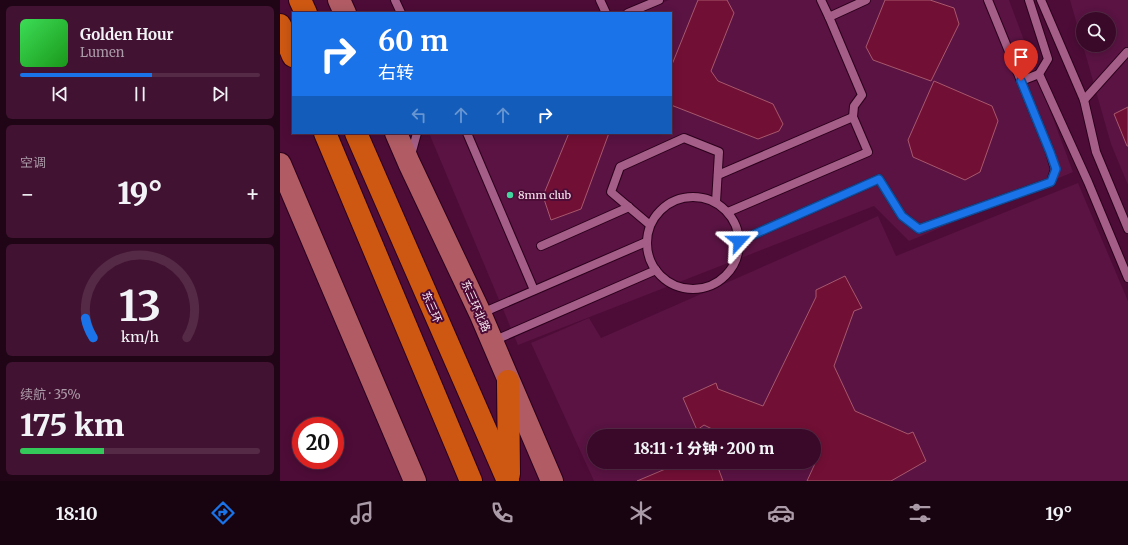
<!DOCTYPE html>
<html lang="zh">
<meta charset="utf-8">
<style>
body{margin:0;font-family:Merriweather,"Noto Sans SC",serif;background:#411231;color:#f1f3f6;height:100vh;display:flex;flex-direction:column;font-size:15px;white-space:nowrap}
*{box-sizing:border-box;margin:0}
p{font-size:13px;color:#ab9aa8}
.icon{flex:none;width:22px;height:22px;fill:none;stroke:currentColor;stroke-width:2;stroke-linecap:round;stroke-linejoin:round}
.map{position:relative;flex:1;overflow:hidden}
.panel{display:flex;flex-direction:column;gap:6px;padding:6px;background:#200517;width:280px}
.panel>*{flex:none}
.top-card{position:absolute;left:12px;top:12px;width:380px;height:122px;border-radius:0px;box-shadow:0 2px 10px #0003,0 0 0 1px #542a46;background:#1a73e8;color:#fff;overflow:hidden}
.tools{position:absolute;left:796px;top:12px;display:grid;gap:8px}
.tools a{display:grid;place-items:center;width:40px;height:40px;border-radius:50%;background:#3a0929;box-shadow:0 2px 10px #0003,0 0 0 1px #542a46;font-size:20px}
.speed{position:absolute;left:12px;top:417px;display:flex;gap:8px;font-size:20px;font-weight:700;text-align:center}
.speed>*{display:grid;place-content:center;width:52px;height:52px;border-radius:50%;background:#3a0929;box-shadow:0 2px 10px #0003,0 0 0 1px #542a46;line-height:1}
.speed .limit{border:6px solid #d22;background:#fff;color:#111}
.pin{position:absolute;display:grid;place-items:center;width:34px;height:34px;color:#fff;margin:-41px -17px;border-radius:50% 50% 50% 0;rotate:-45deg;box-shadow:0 0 4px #0007}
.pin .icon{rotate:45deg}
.me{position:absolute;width:44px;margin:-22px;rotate:66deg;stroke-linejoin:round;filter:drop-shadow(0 0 3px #0008)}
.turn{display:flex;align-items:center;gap:14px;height:84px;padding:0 20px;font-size:18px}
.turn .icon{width:52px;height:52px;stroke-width:2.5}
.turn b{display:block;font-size:28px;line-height:34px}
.lanes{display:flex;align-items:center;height:38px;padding:0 20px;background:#0003;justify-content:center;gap:20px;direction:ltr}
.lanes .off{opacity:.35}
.big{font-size:30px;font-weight:800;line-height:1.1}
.panel .widget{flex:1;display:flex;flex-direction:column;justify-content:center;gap:6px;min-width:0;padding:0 14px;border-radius:6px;background:#411231}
.panel .dial{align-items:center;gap:0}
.dial svg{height:104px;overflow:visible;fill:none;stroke:#542a46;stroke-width:7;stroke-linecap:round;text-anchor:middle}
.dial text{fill:#f1f3f6;stroke:none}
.song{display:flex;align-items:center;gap:12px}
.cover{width:48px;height:48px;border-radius:6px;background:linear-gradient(135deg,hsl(130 70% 55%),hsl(120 70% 35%))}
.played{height:4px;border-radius:2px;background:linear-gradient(90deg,#1a73e8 55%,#542a46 55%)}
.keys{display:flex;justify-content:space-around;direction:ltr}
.heat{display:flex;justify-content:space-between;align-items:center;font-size:22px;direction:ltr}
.charge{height:6px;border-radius:3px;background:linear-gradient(90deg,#34c759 35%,#542a46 0)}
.trip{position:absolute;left:307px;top:429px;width:234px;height:40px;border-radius:20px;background:#3a0929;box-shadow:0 2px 10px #0003,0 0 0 1px #542a46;font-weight:800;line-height:40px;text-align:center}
.dock{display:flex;height:64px;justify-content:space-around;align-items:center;background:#170410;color:#ab9aa8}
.dock .icon{width:28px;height:28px}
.dock .on{color:#1a73e8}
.dock b{font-size:18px;color:#f1f3f6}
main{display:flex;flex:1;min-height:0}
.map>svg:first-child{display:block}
.built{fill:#5a1343;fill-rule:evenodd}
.building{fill:#720f35;stroke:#a7586c}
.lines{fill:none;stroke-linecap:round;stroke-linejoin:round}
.lane-casing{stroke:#2b001c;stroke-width:10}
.secondary-casing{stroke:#2b001c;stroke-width:24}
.highway-casing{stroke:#2b001c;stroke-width:24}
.lane{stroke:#a55e87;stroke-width:8}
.secondary{stroke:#b15c64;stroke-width:22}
.highway{stroke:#ce5812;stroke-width:22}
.route-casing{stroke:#114b97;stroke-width:10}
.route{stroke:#1a73e8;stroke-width:7}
.poi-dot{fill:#43d4a0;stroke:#4d0c37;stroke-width:1.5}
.labels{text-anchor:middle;stroke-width:4;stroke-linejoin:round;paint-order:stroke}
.poi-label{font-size:11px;fill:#faeaf2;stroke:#4d0c37;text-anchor:start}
.street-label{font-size:11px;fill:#faeaf2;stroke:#4d0c37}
</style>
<main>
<section class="panel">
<div class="widget">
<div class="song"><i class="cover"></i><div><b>Golden Hour</b><p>Lumen</p></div></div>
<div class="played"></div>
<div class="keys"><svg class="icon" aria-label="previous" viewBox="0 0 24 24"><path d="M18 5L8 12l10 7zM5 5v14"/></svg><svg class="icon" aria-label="pause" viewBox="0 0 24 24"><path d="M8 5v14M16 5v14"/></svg><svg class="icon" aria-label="next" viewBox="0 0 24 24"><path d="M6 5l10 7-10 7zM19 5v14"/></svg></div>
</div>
<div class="widget"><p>空调</p>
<div class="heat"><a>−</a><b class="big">19°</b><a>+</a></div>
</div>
<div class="widget dial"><svg viewBox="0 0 100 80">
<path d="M14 69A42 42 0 1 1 86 69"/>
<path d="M14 69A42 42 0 0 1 8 54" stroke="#1a73e8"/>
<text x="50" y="56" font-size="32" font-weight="700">13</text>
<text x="50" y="72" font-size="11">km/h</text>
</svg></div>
<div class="widget"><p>续航 · 35%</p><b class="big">175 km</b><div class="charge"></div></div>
</section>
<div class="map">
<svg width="848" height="481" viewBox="0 0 848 481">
<rect width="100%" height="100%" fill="#4d0c37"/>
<g class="built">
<path d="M389 0H729L793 172 629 241 594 206 238 345 149 133H391V13H357Z"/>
<path d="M790 0H848V185L831 144ZM803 19H829V45H803Z"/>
<path d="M798 183 848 301V481H314L251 343 309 318 321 338 598 216 616 256ZM314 436H534V462H314Z"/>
</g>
<g class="building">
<path d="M418 0H447L454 13 431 71 438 81 493 104 503 124 499 131 478 139 391 105V67Z"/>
<path d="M605 0H650L674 8 679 24 651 81 593 60 586 47Z"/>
<path d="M654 81 712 106 718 121 700 172 685 180 633 157 628 140Z"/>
<path d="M848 107V146H847L834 114Z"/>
<path d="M289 133H329L301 209 271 220 263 196Z"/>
<path d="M565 276 582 308 574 311 554 366 575 411 628 434 633 432 646 461 611 481H527L538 457 534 454V436H446L424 425 417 430 403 398 436 383 438 389 483 406 536 297V290Z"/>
<path d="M402 462H436L443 481H357Z"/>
</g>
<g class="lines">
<defs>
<g id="lane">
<path d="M115 0 121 13"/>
<path d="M320 0 326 13"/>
<path d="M749 0 768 59 759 74 808 182 848 278"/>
<path d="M761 0 804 100 816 152 848 229"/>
<path d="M348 13 379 0"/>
<path d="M549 17 586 0"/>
<path d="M741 81 759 74"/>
<path d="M804 100 847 52"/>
<path d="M187 133 254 290"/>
<path d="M131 155 137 133"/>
<path d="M438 175 573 117"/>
<circle cx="413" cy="243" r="46"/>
<path d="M448 212 588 152 573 117 574 106 582 95 549 17 541 0"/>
<path d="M370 225 331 192 340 167 404 138 439 152 436 202"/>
<path d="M459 241 599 179 622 216 639 229 771 182 775 169 770 152 708 0"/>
<path d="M261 246 349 207"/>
<path d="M202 313 366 242"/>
<path d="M213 341 376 270"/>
</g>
<g id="secondary">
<path d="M59 0 65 13"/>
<path d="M116 133 129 163 200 313 272 481"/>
<path d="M0 164 135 481"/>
</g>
<g id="highway">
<path d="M20 0 26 13"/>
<path d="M0 25 13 56"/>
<path d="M45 133 191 481"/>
<path d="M76 133 228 481"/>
<path d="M228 381 229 474"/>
</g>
</defs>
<use href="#lane" class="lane-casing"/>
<use href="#secondary" class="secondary-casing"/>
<use href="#highway" class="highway-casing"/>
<use href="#lane" class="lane"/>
<use href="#secondary" class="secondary"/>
<use href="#highway" class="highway"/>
</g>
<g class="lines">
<defs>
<path id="route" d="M459 241 599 179 622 216 639 229 771 182 776 169 770 152 741 81"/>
</defs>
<use href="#route" class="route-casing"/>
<use href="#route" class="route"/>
</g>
<circle class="poi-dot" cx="230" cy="195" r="4"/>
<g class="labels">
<g class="poi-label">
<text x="238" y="199">8mm club</text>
</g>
<g class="street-label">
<text transform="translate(196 306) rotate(66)" y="4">东三环北路</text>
<text transform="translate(152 307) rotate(66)" y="4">东三环</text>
</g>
</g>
</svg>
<div class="tools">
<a><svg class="icon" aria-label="search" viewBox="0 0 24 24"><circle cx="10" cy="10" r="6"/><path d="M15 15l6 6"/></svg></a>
</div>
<div class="speed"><div class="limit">20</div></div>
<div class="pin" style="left:741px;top:81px;background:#d93025"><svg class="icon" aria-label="arrive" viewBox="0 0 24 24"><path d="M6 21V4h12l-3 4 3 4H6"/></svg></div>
<svg class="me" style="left:459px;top:241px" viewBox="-20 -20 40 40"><path d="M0-17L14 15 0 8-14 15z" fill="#1a73e8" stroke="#fff" stroke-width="4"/></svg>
<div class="trip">18:11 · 1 分钟 · 200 m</div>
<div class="top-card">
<div class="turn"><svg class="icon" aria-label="right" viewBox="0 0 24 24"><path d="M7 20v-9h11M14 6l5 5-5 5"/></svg><div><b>60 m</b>右转</div></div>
<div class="lanes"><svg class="icon off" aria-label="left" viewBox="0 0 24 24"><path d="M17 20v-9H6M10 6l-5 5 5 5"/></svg><svg class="icon off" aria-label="ahead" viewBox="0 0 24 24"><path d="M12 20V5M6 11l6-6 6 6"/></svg><svg class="icon off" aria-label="ahead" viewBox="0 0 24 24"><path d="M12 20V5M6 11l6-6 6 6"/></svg><svg class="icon" aria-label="right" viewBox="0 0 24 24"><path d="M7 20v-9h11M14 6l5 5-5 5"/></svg></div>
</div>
</div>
</main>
<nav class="dock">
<b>18:10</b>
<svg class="icon on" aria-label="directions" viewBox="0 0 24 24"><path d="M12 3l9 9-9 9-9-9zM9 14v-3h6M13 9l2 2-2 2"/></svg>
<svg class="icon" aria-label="music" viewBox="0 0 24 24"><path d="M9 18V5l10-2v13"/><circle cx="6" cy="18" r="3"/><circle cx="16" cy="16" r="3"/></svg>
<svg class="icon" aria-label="phone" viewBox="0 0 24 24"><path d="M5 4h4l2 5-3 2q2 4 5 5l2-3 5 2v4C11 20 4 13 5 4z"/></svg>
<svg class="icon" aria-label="climate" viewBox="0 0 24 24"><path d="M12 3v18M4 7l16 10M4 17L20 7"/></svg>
<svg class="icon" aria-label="car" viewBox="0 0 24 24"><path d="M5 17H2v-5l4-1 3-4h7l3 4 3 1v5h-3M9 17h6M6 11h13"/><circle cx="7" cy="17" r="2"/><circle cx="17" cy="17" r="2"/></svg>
<svg class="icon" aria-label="filters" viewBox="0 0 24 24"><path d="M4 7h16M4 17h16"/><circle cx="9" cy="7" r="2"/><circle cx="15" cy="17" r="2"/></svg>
<b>19°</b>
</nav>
